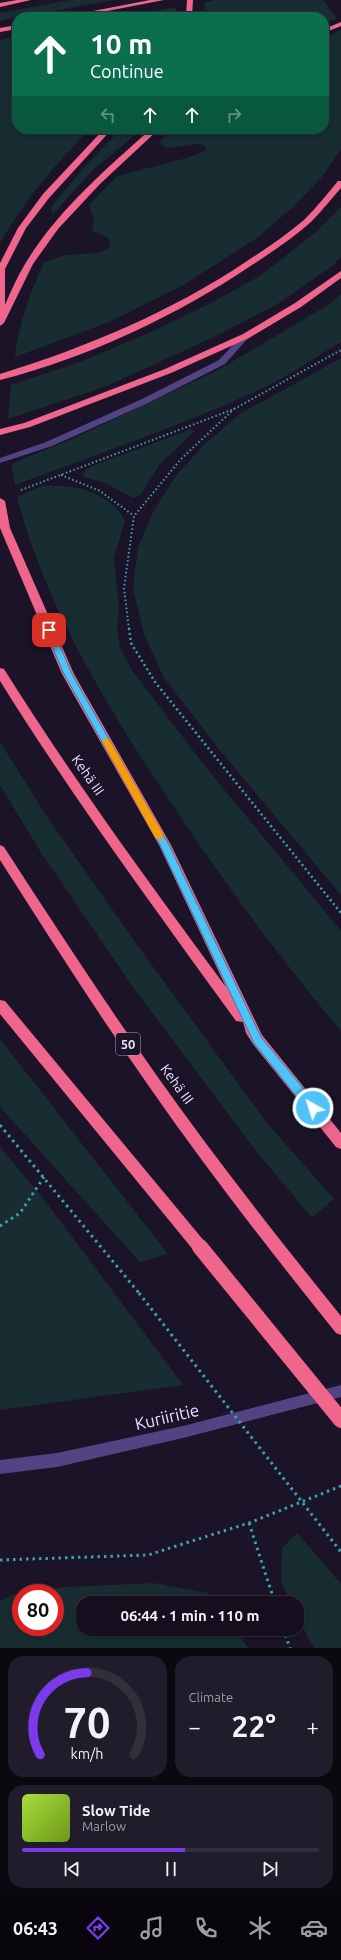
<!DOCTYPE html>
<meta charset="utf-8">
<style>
body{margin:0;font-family:Ubuntu,sans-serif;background:#211c2b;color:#f1f3f6;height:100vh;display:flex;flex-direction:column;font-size:15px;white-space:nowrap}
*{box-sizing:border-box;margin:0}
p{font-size:13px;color:#9d9ca4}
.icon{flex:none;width:22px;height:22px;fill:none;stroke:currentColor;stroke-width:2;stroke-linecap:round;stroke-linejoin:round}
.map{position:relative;height:1648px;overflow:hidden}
.side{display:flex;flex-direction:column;gap:8px;padding:8px;background:#0b0810;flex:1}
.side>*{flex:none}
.hud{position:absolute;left:12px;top:12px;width:317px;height:122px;border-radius:16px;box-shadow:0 2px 6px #0003,0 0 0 1px #332e3c;background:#0b6e4f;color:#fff;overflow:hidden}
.speed{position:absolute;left:12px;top:1584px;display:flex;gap:8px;font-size:20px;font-weight:700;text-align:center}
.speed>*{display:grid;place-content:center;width:52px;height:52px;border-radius:50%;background:#140e1e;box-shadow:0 2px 6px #0003,0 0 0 1px #332e3c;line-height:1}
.speed .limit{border:6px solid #d22;background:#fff;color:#111}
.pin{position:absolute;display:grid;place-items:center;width:34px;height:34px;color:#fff;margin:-17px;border-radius:8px;box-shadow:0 2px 6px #0006}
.me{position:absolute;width:44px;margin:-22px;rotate:321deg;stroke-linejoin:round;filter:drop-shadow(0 0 3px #0008)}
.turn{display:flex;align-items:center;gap:14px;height:84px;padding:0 12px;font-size:18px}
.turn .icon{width:52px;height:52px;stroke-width:2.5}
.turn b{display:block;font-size:28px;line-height:34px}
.lanes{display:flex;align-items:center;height:38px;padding:0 12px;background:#0003;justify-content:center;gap:20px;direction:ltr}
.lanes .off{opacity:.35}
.big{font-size:30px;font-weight:700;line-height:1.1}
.side .tile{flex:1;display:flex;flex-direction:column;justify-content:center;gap:6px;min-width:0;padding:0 14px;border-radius:16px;background:#211c2b}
.side .dial{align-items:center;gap:0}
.dial svg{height:104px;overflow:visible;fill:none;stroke:#332e3c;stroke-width:7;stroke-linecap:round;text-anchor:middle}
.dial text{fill:#f1f3f6;stroke:none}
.song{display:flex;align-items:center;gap:12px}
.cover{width:48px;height:48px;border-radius:6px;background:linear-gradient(135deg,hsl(80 70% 55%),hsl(80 70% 35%))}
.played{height:4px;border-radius:2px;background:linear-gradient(90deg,#7c3aed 55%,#332e3c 55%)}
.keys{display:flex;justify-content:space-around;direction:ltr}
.heat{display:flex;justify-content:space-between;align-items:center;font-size:22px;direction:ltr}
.side .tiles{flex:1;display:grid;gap:8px;grid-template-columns:1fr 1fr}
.tile:last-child{grid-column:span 2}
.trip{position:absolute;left:76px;top:1596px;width:228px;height:40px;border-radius:16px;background:#140e1e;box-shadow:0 2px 6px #0003,0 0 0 1px #332e3c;font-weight:700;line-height:40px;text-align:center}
.dock{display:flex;height:64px;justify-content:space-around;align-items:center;background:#08060c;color:#9d9ca4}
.dock .icon{width:28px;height:28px}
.dock .on{color:#7c3aed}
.dock b{font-size:18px;color:#f1f3f6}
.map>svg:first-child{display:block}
.green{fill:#172d31;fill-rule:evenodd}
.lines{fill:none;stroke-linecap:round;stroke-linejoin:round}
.path-far2{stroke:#3da0b0;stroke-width:2;stroke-dasharray:1.5 2.5;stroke-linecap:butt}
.path-far1{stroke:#3da0b0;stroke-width:2.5;stroke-dasharray:2 3;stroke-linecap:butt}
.path{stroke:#3da0b0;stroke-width:3;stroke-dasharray:2.5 4;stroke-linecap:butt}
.minor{fill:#524382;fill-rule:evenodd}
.highway{fill:#ef658c;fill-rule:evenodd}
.path-bridge{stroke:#3da0b0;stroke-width:3;stroke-dasharray:2.5 4;stroke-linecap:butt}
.highway-bridge{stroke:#ef658c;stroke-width:16}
.route{fill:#4fc3f7;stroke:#337fa1}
.slow{fill:#f59e0b}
.labels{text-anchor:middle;stroke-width:4;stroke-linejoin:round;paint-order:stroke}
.shield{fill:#1b1328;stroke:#aaa1bc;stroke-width:1}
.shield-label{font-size:13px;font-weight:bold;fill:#e7defc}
.street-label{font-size:14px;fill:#e7defc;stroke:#1b1328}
.near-street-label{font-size:17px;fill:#e7defc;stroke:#1b1328}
</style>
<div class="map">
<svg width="341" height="1648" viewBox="0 0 341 1648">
<rect width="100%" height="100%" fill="#1b1328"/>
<g class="green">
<path d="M70 0H113L0 21V13Z"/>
<path d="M215 0H323L337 18 324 24V17H204L205 2Z"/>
<path d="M176 7 177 17H122Z"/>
<path d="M341 30V149L322 177 292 208 257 238 180 287 109 322 15 357C18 324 31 292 44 262L66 255 98 253 108 249 111 243 107 237 92 231 94 221 89 205 117 176 187 158 207 150 203 145 199 144 166 148 159 142 171 130 324 129V38Z"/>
<path d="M17 37V129H90C56 164 24 200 0 243V40Z"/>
<path d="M121 129H142L92 171 52 215 51 207 87 164Z"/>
<path d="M341 207V257L332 266 276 305 214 337 107 386 8 419 11 385 80 362 153 331 213 302 258 277 315 233Z"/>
<path d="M341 294V342C316 357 290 375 263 388 183 425 98 454 15 485L11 464 74 438 218 370 328 305Z"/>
<path d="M341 358V895L218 748 164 678 144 634 133 588 138 547 153 512 177 474 206 443 238 415Z"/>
<path d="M192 429 195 431 160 464 141 494 133 498 105 483 83 477 84 471 92 466Z"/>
<path d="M42 486C74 484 108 491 125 520L114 558 119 609 117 627 120 648 132 670 204 765 341 931V1031C279 958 224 882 171 803 108 708 46 608 17 497Z"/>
<path d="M0 742 48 818 135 942 267 1123 334 1199 312 1218 253 1147 130 983 40 851 0 785Z"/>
<path d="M0 1039 168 1254 140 1262 0 1107Z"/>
<path d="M0 1147 45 1201 183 1385 0 1410Z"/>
<path d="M297 1533 341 1584V1648H314L297 1617V1603H291L281 1581 282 1548Z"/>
<path d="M153 1583 208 1593 215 1603H83V1629H234L248 1648H0V1601L26 1589ZM21 1593H55V1627H21Z"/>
</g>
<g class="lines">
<g class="path-far2">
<path d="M61 475 100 491 134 516"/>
<path d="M21 490 234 409 341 350"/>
<path d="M129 629 124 588 134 516 181 459 234 409"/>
</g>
<path class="path-far1" d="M129 628 131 643 155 682 341 913"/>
<g class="path">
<path d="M0 1125 139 1293"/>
<path d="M0 1226 20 1213 44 1177"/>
<path d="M249 1523 275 1603"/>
<path d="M0 1560 148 1555 249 1523 341 1486"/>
<path d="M283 1629 290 1648"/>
</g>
<g class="minor">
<path d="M243 334H249L250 336 225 364 148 403 52 446 0 463V458L46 442 142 399 219 360Z"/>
<path d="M341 1385V1397L183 1438 57 1467 0 1474V1460L57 1453 183 1426Z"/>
</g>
<g class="highway">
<path d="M17 0H31L0 7V3Z"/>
<path d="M150 0H164L76 17H62Z"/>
<path d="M187 0H193L192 17H186Z"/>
<path d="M341 22V26L324 33V29Z"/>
<path d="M17 25V29L0 32V28Z"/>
<path d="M104 129H112L49 198 26 228 5 269V305C11 291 17 277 25 264 57 211 105 170 151 129H159L100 184 58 229 33 264 4 323 0 326V263L18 228 43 194Z"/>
<path d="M338 181H341V188C331 199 322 211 311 222 293 238 272 252 252 265 178 315 87 358 0 380V374C87 347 171 312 247 261 267 248 286 235 304 220 316 208 327 194 338 181Z"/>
<path d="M341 271V278L301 307 249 338 171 373 30 427 0 435V429L24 423 165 369 243 334 295 303Z"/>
<path d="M0 498 5 501 10 528 74 674 171 845 262 1035 341 1133V1149L336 1147 253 1044 246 1033 243 1022 236 1021C155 909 73 798 0 681V668L4 669C73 779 149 883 226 987L159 845 62 674 0 528Z"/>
<path d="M0 845 4 847C54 924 104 1001 157 1076 215 1158 278 1238 341 1316V1335L336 1333C271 1252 207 1170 148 1085 96 1011 48 935 0 860Z"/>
<path d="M0 1000 5 1001 205 1242 207 1247 205 1252 200 1254 195 1252 0 1014Z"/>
</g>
<path class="path-bridge" d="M139 1293 341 1552"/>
<path class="highway-bridge" d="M200 1247 341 1420"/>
</g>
<path class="route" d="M49 627 53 630 72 674 169 845 261 1037 317 1105 318 1108 317 1112H309L254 1043 160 845 64 674 45 630Z"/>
<path class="slow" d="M106 738 110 741 163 834V839H156L102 741Z"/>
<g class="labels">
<rect class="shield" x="116" y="1033" width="24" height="22" rx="3"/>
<g class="shield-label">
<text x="128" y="1049">50</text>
</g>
<g class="street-label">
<text transform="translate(88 775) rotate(55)" y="5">Kehä III</text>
<text transform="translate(177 1084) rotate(54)" y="5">Kehä III</text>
</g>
<g class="near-street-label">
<text transform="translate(167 1417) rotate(-13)" y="6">Kuriiritie</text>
</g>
</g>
</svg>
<div class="speed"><div class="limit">80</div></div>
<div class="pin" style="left:49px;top:630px;background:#d93025"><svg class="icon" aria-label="arrive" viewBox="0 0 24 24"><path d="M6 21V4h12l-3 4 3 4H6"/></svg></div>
<svg class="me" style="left:313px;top:1108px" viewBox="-20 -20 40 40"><circle r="17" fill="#4fc3f7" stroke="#fff" stroke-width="3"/><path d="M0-11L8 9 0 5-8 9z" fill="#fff"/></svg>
<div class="trip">06:44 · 1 min · 110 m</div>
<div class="hud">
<div class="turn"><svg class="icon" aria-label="ahead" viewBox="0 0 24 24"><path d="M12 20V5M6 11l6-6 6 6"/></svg><div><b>10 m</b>Continue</div></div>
<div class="lanes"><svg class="icon off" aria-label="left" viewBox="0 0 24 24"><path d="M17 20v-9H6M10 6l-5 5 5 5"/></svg><svg class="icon" aria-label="ahead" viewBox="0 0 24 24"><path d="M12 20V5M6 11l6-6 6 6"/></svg><svg class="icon" aria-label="ahead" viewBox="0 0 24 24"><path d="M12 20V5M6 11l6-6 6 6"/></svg><svg class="icon off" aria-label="right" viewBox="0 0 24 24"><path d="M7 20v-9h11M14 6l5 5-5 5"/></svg></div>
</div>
</div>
<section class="side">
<div class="tiles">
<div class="tile dial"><svg viewBox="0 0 100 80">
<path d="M14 69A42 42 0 1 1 86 69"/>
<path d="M14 69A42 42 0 0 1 50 6" stroke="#7c3aed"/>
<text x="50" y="56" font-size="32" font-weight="700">70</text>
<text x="50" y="72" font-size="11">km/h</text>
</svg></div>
<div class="tile"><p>Climate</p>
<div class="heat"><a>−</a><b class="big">22°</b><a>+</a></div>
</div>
<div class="tile">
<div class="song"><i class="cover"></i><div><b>Slow Tide</b><p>Marlow</p></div></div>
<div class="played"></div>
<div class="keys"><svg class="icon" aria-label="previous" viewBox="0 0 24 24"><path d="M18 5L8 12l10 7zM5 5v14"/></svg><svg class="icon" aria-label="pause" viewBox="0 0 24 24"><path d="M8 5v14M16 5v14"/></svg><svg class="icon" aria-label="next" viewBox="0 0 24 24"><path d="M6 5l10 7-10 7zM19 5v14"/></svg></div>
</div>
</div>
</section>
<nav class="dock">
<b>06:43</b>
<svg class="icon on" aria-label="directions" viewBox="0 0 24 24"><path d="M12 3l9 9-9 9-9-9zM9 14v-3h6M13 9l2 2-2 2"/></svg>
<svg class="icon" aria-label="music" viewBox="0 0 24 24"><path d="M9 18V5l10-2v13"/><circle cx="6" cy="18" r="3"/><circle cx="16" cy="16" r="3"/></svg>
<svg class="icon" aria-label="phone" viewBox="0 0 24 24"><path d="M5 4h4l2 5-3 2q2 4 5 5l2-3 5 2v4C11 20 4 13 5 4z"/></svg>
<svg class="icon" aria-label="climate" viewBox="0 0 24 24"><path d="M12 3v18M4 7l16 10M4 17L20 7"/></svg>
<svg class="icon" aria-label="car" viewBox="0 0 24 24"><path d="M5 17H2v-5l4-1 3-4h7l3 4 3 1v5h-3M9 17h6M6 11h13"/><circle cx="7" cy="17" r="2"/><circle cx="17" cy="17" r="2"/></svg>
</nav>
